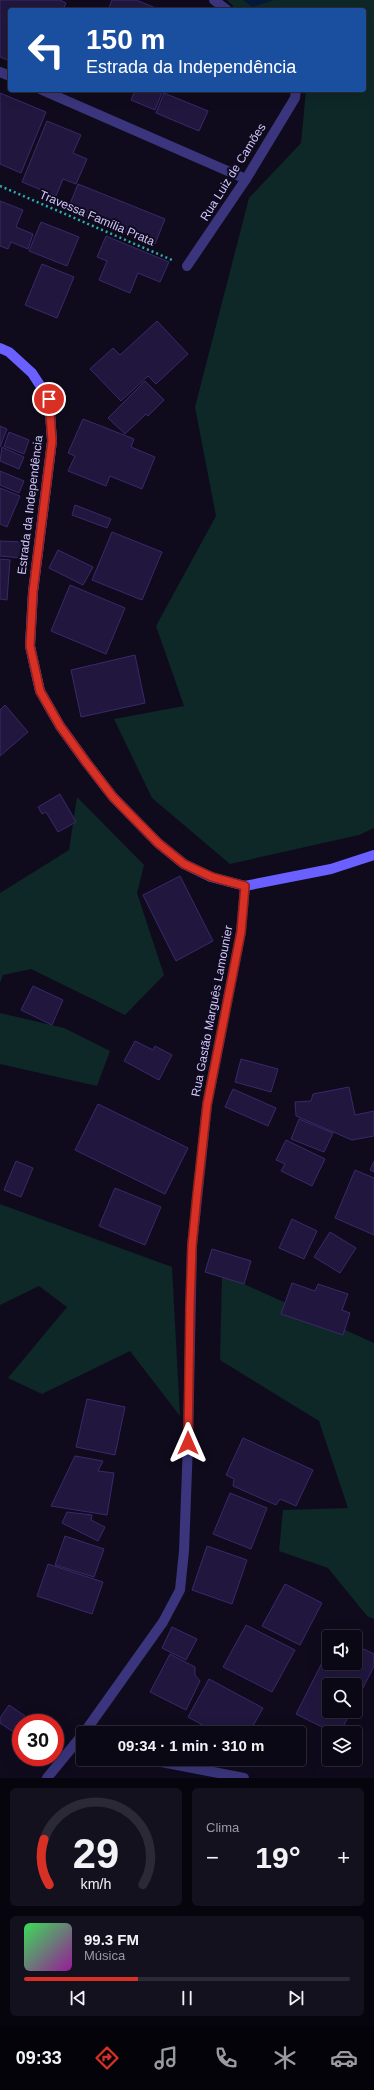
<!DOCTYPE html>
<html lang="pt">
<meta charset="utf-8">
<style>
body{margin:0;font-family:Arial,sans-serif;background:#14111f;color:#f1f3f6;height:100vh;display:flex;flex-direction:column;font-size:15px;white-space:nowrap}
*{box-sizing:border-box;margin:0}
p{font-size:13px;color:#9a9aa1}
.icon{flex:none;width:22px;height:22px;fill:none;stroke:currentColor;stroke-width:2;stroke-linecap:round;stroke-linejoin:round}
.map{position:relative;height:1778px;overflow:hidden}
.drawer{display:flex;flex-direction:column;gap:10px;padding:10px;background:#06040c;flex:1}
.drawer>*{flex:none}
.top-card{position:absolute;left:8px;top:8px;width:358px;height:84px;border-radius:4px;box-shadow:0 4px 16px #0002,0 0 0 1px #2b2935;background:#1a4fa0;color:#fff;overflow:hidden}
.buttons{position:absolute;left:322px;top:1630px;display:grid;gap:8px}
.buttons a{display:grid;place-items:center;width:40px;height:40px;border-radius:4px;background:#0b0816;box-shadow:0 4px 16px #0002,0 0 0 1px #2b2935;font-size:20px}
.speed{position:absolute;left:12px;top:1714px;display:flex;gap:8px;font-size:20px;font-weight:700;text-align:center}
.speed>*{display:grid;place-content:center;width:52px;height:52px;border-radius:50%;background:#0b0816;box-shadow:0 4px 16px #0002,0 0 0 1px #2b2935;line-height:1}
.speed .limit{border:6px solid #d22;background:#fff;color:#111}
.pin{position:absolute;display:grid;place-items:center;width:34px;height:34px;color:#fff;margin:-17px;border:2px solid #fff;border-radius:50%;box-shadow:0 1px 4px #0007}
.me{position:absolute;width:44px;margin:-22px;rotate:0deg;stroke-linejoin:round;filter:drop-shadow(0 0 3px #0008)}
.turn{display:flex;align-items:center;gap:14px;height:84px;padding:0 12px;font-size:18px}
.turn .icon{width:52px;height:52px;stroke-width:2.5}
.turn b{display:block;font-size:28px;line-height:34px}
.big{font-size:30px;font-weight:800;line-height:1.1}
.drawer .tile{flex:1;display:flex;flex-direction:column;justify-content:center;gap:6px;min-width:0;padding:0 14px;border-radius:6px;background:#14111f}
.drawer .dial{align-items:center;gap:0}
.dial svg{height:104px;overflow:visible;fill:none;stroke:#2b2935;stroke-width:7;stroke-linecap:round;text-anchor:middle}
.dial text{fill:#f1f3f6;stroke:none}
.song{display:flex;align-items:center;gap:12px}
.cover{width:48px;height:48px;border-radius:6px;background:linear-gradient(135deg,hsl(130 70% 55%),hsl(300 70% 35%))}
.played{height:4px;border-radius:2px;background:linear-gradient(90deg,#d93025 35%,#2b2935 35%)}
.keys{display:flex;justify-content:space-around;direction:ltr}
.heat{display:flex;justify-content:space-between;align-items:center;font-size:22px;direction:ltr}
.drawer .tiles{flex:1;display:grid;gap:10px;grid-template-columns:1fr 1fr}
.tile:last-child{grid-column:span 2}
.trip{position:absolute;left:76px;top:1726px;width:230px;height:40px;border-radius:4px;background:#0b0816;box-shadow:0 4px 16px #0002,0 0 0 1px #2b2935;font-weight:800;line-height:40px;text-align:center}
.tabs{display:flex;height:64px;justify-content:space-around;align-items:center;background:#040309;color:#9a9aa1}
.tabs .icon{width:28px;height:28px}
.tabs .selected{color:#d93025}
.tabs b{font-size:18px;color:#f1f3f6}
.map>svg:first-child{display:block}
.green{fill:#0e2727}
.water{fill:#08183a}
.building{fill:#21173e;stroke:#39296b}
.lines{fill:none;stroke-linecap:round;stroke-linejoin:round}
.path{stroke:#2bb0ae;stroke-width:2.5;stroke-dasharray:2 3;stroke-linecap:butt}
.street{stroke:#3b357d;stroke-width:10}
.secondary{stroke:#6a5fff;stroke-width:10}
.route-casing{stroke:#8d1f18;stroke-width:10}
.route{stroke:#d93025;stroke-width:7}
.labels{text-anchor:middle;stroke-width:4;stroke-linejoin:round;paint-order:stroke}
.street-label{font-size:12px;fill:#d0c8ff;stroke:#0f0b1d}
</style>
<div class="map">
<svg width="374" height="1778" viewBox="0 0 374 1778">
<rect width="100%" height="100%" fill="#0f0b1d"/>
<g class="green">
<path d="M227 0H374V828L359 835 230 864 152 798 114 719 184 706 156 626 216 516 195 407 249 198 301 143 306 90H364V10H237Z"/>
<path d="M77 797 144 865 137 893 164 975 125 1015 31 969 3 975 0 983V893L69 850Z"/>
<path d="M0 1013 64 1028 110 1051 97 1086 0 1064Z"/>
<path d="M0 1204 172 1267 180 1416 130 1351 42 1394 8 1378 67 1307 39 1286 0 1305Z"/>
<path d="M222 1274 374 1343V1619L367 1616 328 1568 279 1551 283 1510 348 1508 319 1421 220 1360Z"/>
</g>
<path class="water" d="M243 0H274L252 7Z"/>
<g class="building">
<path d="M0 0H60L66 3 63 10H10V61L0 57Z"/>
<path d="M112 0H136L158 9 108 10Z"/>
<path d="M135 90H163L155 110 131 100Z"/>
<path d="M0 93 46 112 21 173 0 164Z"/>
<path d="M164 93 208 111 199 131 156 113Z"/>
<path d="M47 121 81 135 73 153 87 159 76 184 63 179 56 196 22 182Z"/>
<path d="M78 184 165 219 155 244 68 209Z"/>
<path d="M0 201 23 210 16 227 33 234 28 249 11 242 8 249 0 246Z"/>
<path d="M41 222 79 237 67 266 29 251Z"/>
<path d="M106 236 169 262 160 282 138 273 130 293 99 280 107 261 97 257Z"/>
<path d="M42 264 74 277 57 318 25 305Z"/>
<path d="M157 321 188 354 156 384 148 376 121 401 90 369 113 348 120 355Z"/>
<path d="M145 381 164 400 148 416 146 414 125 434 108 418Z"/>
<path d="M83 419 134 439 131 447 155 457 142 489 110 476 106 486 68 471 75 456 68 453Z"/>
<path d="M0 426 7 429 0 447Z"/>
<path d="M9 432 29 440 24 454 4 446Z"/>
<path d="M2 447 24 457 19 469 0 461Z"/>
<path d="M0 471 24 481 19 493 0 485Z"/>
<path d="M0 488 20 496 7 527 0 524Z"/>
<path d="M75 505 111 519 107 528 72 515Z"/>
<path d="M112 532 162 552 142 600 92 580Z"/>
<path d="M0 541 23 542 21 558 0 556Z"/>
<path d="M58 550 93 567 83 585 49 568Z"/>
<path d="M0 559 10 560 7 600 0 599Z"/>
<path d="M70 585 125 608 106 654 51 631Z"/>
<path d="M135 655 145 703 81 717 71 670Z"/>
<path d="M5 705 28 732 0 756V710Z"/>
<path d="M60 794 76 822 58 832 46 812 42 814 38 807Z"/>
<path d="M180 876 213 941 176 961 143 895Z"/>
<path d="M33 986 63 1000 52 1025 21 1010Z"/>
<path d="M135 1041 153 1050 155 1046 172 1055 159 1080 124 1061Z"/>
<path d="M241 1059 278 1069 271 1092 235 1082Z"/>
<path d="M349 1087 355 1115 374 1111V1136L352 1140 296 1116 295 1102 311 1101 313 1094Z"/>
<path d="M233 1089 276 1108 268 1126 225 1107Z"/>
<path d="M98 1104 188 1148 165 1194 75 1150Z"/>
<path d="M299 1119 333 1133 324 1152 291 1139Z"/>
<path d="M286 1140 325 1159 312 1186 281 1171 285 1164 276 1160Z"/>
<path d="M16 1161 33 1168 21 1197 4 1190Z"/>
<path d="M374 1161V1172L370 1170Z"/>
<path d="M355 1170 374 1178V1235L335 1218Z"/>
<path d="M115 1188 161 1207 145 1245 99 1226Z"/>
<path d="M292 1219 317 1231 304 1259 279 1248Z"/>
<path d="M330 1232 356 1248 340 1273 314 1257Z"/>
<path d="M212 1249 251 1261 244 1284 205 1272Z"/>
<path d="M292 1283 315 1291 318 1284 348 1294 342 1310 350 1313 343 1335 281 1314Z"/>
<path d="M87 1399 125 1407 115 1455 76 1447Z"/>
<path d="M243 1438 313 1470 296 1506 280 1499 276 1505 233 1486 234 1479 226 1475Z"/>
<path d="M75 1456 103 1461 98 1471 114 1473 107 1515 51 1506Z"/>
<path d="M230 1493 267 1508 251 1549 213 1534Z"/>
<path d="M67 1512 92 1515 91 1520 105 1527 98 1541 62 1523Z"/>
<path d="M65 1536 104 1549 94 1577 55 1565Z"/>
<path d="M207 1546 247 1560 232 1604 192 1590Z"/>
<path d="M48 1564 103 1582 92 1614 37 1596Z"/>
<path d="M285 1584 322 1603 300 1645 262 1626Z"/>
<path d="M246 1625 295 1650 272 1692 223 1667Z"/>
<path d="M172 1627 197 1639 186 1660 162 1648Z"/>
<path d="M355 1645 374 1654V1666L355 1704V1685H329V1711H351L340 1733H334L296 1714 329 1649V1663H355Z"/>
<path d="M170 1654 195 1667V1675L200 1681 186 1710 150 1692Z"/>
<path d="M209 1679 263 1708 249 1733H217L188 1717Z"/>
<path d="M9 1705 35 1723H21V1737L0 1723V1718Z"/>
</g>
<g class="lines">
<path class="path" d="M0 186 172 260"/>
<g class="street">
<path d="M214 0 227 10"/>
<path d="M0 72 10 76"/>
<path d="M42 90 246 179"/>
<path d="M187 266 246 179 295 98 296 90"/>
<path d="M84 1733 163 1622 180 1590 184 1551 188 1443 192 1246 207 1105 241 932 245 886"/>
<path d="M146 1759 244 1778"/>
<path d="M47 1778 83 1734"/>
</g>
<path class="secondary" d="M0 348 9 352 32 373 49 399 52 441 33 592 30 646 40 691 60 726 86 762 113 797 158 843 184 864 211 877 245 886 331 869 374 855"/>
</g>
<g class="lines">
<defs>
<path id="route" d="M49 399 52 441 33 592 30 646 40 691 60 726 86 762 113 797 158 843 184 864 212 877 245 886 241 932 207 1105 197 1195 192 1246 190 1305 188 1443"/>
</defs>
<use href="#route" class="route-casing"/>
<use href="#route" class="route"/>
</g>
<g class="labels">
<g class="street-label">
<text transform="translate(233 172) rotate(-58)" y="4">Rua Luiz de Camões</text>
<text transform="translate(97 218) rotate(23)" y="4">Travessa Família Prata</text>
<text transform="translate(30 505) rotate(-83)" y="4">Estrada da Independência</text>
<text transform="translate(212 1011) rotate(-79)" y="4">Rua Gastão Marguês Lamounier</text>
</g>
</g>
</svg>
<div class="buttons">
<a><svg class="icon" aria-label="sound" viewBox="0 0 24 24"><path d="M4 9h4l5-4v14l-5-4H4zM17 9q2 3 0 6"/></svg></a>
<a><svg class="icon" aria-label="search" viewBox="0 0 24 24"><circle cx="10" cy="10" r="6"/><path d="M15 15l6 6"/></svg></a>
<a><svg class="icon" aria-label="layers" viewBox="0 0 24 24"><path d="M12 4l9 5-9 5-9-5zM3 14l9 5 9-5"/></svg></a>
</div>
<div class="speed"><div class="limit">30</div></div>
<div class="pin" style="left:49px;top:399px;background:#d93025"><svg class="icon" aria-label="arrive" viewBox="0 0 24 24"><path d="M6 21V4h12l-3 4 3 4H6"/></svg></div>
<svg class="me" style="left:188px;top:1443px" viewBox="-20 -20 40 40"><path d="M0-17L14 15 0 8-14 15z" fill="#d93025" stroke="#fff" stroke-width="4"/></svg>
<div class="trip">09:34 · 1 min · 310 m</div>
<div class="top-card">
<div class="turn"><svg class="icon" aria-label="left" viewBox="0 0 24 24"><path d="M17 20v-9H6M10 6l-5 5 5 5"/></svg><div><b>150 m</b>Estrada da Independência</div></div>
</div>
</div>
<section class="drawer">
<div class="tiles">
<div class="tile dial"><svg viewBox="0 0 100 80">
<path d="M14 69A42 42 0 1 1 86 69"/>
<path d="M14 69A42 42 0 0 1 10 34" stroke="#d93025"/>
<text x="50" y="56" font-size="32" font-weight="700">29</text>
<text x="50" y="72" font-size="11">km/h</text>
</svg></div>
<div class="tile"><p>Clima</p>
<div class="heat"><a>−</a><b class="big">19°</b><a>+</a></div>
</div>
<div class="tile">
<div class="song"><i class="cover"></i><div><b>99.3 FM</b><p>Música</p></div></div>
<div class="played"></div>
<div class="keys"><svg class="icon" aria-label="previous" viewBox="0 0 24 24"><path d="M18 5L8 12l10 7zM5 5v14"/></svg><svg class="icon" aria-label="pause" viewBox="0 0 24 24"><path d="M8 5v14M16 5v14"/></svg><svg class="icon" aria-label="next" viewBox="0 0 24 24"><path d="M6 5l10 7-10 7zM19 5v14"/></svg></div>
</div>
</div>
</section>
<nav class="tabs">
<b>09:33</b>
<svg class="icon selected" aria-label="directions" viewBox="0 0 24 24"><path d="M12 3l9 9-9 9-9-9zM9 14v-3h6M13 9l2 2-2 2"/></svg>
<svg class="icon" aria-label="music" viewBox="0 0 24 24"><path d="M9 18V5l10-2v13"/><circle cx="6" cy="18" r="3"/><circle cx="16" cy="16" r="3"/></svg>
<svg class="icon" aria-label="phone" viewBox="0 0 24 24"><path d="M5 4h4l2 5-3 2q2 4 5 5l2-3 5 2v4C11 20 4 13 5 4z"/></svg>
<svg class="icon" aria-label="climate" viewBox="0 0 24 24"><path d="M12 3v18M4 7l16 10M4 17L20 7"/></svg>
<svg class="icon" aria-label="car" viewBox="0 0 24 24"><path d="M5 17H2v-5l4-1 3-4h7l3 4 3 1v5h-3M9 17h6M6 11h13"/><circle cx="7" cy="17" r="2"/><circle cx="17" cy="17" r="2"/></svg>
</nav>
